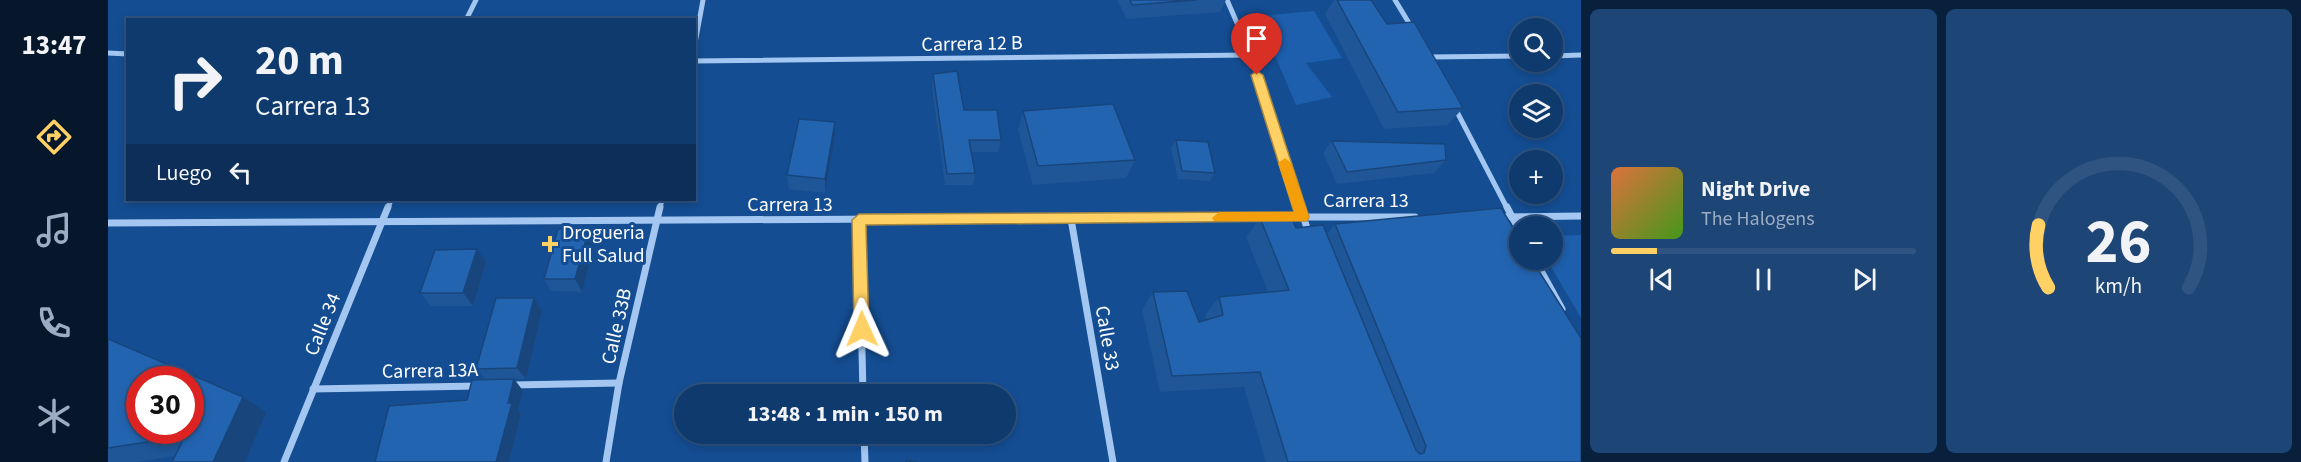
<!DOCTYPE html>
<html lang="es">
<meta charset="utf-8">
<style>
body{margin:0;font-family:"Source Sans 3",sans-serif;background:#1d4576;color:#f1f3f6;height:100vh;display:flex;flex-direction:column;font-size:22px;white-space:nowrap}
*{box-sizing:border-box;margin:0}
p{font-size:20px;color:#9badc2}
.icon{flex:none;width:33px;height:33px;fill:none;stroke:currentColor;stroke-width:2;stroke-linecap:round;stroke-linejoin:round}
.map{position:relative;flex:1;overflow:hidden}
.drawer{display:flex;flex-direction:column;gap:9px;padding:9px;background:#08203c;width:720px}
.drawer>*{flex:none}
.hud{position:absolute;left:18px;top:18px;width:570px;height:183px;border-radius:0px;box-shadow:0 3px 9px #0003,0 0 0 2px #2f5481;background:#0f3a6e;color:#f1f3f6;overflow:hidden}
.tools{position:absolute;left:1401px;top:18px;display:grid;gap:12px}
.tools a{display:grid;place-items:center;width:54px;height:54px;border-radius:50%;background:#0f3a6e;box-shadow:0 3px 9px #0003,0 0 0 2px #2f5481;font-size:30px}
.speed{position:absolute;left:18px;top:366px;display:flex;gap:12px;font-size:30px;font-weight:700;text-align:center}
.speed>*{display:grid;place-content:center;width:78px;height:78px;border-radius:50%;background:#0f3a6e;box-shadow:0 3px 9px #0003,0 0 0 2px #2f5481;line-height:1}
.speed .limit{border:9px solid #d22;background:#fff;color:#111}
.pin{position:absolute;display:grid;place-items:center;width:51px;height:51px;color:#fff;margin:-62px -26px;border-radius:50% 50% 50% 0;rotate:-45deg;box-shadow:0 0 6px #0007}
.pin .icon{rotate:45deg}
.me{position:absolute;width:66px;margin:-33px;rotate:359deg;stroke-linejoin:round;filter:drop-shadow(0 0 4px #0008)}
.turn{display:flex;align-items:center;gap:21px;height:126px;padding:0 30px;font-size:27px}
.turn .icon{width:78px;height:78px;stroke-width:2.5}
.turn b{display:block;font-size:42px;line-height:51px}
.then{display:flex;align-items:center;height:57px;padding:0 30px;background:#0003;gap:12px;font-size:22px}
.drawer .widget{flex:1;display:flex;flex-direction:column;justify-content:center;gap:9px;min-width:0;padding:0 21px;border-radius:9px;background:#1d4576}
.drawer .dial{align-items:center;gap:0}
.dial svg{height:156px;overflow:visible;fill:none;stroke:#2f5481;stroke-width:7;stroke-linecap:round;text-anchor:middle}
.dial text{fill:#f1f3f6;stroke:none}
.song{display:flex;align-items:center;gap:18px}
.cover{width:72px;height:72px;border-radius:9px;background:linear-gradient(135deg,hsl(20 70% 55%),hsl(100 70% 35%))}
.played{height:6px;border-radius:3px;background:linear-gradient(90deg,#ffd063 15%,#2f5481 15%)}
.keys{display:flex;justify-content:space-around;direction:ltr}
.drawer .tiles{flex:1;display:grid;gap:9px;grid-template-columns:repeat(2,1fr)}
.trip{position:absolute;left:566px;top:384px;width:342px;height:60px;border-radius:30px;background:#0f3a6e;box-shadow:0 3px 9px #0003,0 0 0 2px #2f5481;font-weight:700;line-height:60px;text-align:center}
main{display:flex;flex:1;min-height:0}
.tabs{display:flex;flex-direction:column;width:108px;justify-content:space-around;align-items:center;background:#06172c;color:#9badc2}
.tabs .icon{width:42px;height:42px}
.tabs .on{color:#ffd063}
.tabs b{font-size:27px;color:#f1f3f6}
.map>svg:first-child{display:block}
.green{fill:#1d5fac}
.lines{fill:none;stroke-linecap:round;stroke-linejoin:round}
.minor-far1{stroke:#a3c7f1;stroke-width:5}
.minor{stroke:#a3c7f1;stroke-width:7}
.wall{fill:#1e5698}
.shaded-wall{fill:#18467c}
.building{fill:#2364b1;stroke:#18467c;stroke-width:1.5;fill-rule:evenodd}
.route{fill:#ffd063;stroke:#a68740;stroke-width:1.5}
.slow{fill:#f59e0b}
.poi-dot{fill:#ffd063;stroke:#144d92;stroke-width:2}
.labels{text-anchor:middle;stroke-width:6;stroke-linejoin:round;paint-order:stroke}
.street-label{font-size:20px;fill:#fff;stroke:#144d92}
.poi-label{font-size:20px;fill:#fff;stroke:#144d92;text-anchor:start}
</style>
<main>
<nav class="tabs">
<b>13:47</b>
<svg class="icon on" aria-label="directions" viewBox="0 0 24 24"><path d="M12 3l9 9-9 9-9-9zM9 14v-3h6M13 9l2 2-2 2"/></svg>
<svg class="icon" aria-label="music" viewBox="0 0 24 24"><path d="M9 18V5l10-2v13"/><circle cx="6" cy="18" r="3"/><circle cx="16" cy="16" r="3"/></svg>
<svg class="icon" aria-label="phone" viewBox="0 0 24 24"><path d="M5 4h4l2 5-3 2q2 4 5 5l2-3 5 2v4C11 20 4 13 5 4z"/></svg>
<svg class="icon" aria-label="climate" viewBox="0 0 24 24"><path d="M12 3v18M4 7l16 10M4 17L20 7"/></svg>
</nav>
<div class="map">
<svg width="1473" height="462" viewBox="0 0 1473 462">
<rect width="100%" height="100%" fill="#144d92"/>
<g class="green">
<path d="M1206 11 1234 58 1198 63 1224 97 1188 105 1150 16Z"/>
<path d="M1473 235V318L1439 260H1444L1445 236Z"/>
</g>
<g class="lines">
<g class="minor-far1">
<path d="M1119 0 1143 55 1193 208"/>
<path d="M1287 0 1304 28"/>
<path d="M358 20 368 0"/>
<path d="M586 49 595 0"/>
<path d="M0 53 20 54"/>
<path d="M1444 56 1473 55"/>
<path d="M1321 57 1412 56"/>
<path d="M586 61 1143 55"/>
<path d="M1347 108 1399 208"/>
<path d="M280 208 283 200"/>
<path d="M552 208 554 200"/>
</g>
<g class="minor">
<path d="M1192 207 1201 234"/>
<path d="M1399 207 1412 232"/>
<path d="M1177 217H1307"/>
<path d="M1390 217 1473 216"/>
<path d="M963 219 1005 462"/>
<path d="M751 220 755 394"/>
<path d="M0 223 1163 217"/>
<path d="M1427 260 1454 309"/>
<path d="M404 385 511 383"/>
<path d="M205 389 370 386"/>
<path d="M756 434 757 462"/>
<path d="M176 462 280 207"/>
<path d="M498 462 511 383 552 207"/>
</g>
</g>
<g class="wall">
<path d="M1009 0H1118L1112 12 1019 19Z"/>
<path d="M1226 0H1263L1279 24 1355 108 1340 125 1276 129 1217 14Z"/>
<path d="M825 74 856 110 893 140 890 152H864L867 173 865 185H837L824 87Z"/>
<path d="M915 111 1027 160 1018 178 925 185 910 130Z"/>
<path d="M727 122V136L717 193 681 189 679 175Z"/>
<path d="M1068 140 1107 173 1102 181 1070 179 1063 148Z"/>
<path d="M1224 141 1338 160 1326 173 1229 184 1215 153Z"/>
<path d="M1152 218 1188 228 1219 234 1227 224 1473 462H1158L1136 387 1052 392 1034 310 1045 292 1091 322 1098 320 1097 315 1111 297 1160 292 1138 237Z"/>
<path d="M487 242 474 292 443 291 436 279Z"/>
<path d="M378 262 365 306H323L312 293Z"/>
<path d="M434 311 418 379H406L415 391 410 411 413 414 401 462H267L359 400 378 380 368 369Z"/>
<path d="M0 339 135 397 158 412 67 456 29 462H0Z"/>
</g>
<g class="shaded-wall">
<path d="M727 122V136L717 193V179Z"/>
<path d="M481 229 487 242 474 292 467 279Z"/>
<path d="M369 249 378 262 365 306 355 293Z"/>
<path d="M426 298 434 311 418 379 409 368Z"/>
<path d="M406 379 415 391 410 411 413 414 401 462H388L400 403Z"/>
<path d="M135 397 158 412 137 462H105Z"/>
</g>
<g class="building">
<path d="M1022 0H1088L1024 5Z"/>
<path d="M1229 0H1263L1279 24 1306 22 1355 108 1290 112Z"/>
<path d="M849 71 856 110H889L893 140H861L867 173 839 174 825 74Z"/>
<path d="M1005 104 1027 160 930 166 915 111Z"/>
<path d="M691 119 727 122 717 179 679 175Z"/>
<path d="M1068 140 1100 142 1107 173 1074 171Z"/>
<path d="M1224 141 1337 144 1338 160 1239 172Z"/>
<path d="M1393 208 1412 239V260H1424L1473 338V462H1180L1152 372 1064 376 1045 292 1079 291 1091 322 1115 315 1111 297 1181 290 1152 218 1182 215 1188 228 1215 225 1308 450 1312 454 1316 453 1318 446 1227 224Z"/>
<path d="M450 229H481L467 279H436Z"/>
<path d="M369 249 355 293H312L327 250Z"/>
<path d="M388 298H426L409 368 368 369Z"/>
<path d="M0 339 135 397 105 462H64L77 436 0 448ZM32 380H82V430H32Z"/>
<path d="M406 379 400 403H404L388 462H267L281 406 359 400 364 380Z"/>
<path d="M799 460 809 462H798Z"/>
</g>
<path class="route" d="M1149 71 1155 75 1201 217 1199 221 758 225 761 329 759 334 754 336 748 334 746 329 744 220 751 214 1186 212 1143 75Z"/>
<path class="slow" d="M1177 158 1183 163 1201 217 1199 221H1106L1104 218 1111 212H1186L1170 163Z"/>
<path class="poi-dot" d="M439 235h6v6h6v6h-6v6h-6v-6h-6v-6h6z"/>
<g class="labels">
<g class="street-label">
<text transform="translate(864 43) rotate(-1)" y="7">Carrera 12 B</text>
<text x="1258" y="207">Carrera 13</text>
<text x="682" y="211">Carrera 13</text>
<text transform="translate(214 324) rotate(-68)" y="7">Calle 34</text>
<text transform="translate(508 326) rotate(-77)" y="7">Calle 33B</text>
<text transform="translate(1000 338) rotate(80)" y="7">Calle 33</text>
<text transform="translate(322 370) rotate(-1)" y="7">Carrera 13A</text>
</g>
<g class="poi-label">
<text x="454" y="239">Drogueria<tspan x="454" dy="23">Full Salud</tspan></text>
</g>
</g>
</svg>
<div class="tools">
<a><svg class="icon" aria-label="search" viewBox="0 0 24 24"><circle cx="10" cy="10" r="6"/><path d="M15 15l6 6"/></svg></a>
<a><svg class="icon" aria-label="layers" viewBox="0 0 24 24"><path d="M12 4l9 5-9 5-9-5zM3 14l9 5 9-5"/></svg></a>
<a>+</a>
<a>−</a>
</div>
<div class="speed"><div class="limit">30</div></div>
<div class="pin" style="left:1149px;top:75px;background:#d93025"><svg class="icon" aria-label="arrive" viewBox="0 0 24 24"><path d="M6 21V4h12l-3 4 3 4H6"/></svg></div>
<svg class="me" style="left:754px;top:329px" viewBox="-20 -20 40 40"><path d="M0-17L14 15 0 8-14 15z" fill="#ffd063" stroke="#fff" stroke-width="4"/></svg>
<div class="trip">13:48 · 1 min · 150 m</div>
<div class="hud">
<div class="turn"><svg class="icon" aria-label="right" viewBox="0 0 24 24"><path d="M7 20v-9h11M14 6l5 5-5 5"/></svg><div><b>20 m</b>Carrera 13</div></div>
<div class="then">Luego<svg class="icon" aria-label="left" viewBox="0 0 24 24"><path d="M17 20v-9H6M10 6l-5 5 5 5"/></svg></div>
</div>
</div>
<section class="drawer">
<div class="tiles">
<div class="widget">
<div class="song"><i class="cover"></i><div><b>Night Drive</b><p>The Halogens</p></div></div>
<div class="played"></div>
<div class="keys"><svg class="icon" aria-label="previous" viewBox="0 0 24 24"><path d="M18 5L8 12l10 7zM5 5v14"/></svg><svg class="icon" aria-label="pause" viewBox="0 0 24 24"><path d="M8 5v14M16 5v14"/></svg><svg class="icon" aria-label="next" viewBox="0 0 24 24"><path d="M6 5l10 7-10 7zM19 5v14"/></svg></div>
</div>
<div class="widget dial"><svg viewBox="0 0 100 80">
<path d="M14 69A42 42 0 1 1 86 69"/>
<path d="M14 69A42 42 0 0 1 9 37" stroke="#ffd063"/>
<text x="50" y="56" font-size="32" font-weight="700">26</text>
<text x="50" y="72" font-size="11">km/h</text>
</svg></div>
</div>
</section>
</main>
